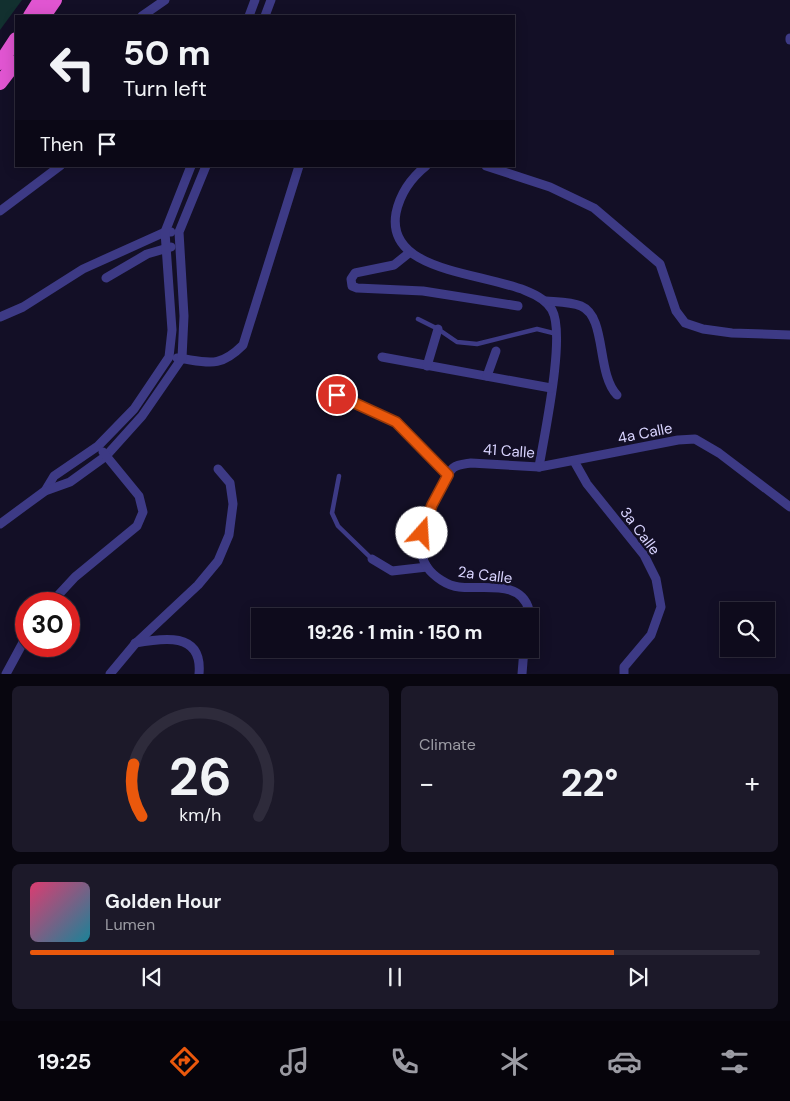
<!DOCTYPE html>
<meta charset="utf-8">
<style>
body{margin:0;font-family:"DM Sans",sans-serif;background:#1c1929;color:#f1f3f6;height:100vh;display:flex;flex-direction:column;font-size:19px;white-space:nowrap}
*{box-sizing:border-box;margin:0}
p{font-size:16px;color:#9b9ba3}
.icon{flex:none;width:28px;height:28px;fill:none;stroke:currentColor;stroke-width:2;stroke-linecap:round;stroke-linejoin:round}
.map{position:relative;height:674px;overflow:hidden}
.panel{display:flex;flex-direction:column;gap:12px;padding:12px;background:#08060f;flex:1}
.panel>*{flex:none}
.guide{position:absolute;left:15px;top:15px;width:500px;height:152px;border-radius:0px;box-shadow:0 2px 12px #0003,0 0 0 1px #2e2b3b;background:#0e0b1c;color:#f1f3f6;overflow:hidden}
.buttons{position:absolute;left:720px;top:602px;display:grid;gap:10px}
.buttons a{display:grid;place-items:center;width:55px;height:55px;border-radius:0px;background:#0e0b1c;box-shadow:0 2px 12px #0003,0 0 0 1px #2e2b3b;font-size:25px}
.speed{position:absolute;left:15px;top:592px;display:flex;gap:10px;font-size:25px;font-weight:700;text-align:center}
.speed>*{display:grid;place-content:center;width:65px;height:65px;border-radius:50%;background:#0e0b1c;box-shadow:0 2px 12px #0003,0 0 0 1px #2e2b3b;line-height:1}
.speed .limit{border:8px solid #d22;background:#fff;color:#111}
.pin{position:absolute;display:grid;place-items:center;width:42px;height:42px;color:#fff;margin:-21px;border:2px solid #fff;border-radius:50%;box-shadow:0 1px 5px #0007}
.me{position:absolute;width:55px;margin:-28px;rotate:19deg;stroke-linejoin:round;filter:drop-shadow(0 0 4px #0008)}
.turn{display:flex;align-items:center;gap:18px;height:105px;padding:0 25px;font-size:22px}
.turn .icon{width:65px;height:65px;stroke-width:2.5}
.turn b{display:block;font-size:35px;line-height:42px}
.then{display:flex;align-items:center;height:48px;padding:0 25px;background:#0003;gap:10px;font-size:19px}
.big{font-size:38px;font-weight:700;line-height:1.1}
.panel .tile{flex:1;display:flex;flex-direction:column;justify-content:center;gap:8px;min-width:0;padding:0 18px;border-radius:8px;background:#1c1929}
.panel .dial{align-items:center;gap:0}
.dial svg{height:130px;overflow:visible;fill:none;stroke:#2e2b3b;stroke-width:7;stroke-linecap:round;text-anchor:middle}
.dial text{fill:#f1f3f6;stroke:none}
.song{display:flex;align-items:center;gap:15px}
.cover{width:60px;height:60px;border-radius:8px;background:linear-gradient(135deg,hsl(340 70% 55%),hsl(190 70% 35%))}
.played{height:5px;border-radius:2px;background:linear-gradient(90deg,#ea580c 80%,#2e2b3b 80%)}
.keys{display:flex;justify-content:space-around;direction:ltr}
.heat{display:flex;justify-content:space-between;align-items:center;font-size:28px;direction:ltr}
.panel .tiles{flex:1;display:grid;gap:12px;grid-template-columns:1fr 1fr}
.tile:last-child{grid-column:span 2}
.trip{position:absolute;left:251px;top:608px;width:288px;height:50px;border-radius:0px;background:#0e0b1c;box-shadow:0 2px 12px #0003,0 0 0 1px #2e2b3b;font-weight:700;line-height:50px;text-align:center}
.dock{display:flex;height:80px;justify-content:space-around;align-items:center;background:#06040b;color:#9b9ba3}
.dock .icon{width:35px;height:35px}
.dock .on{color:#ea580c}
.dock b{font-size:22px;color:#f1f3f6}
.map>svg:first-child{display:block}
.green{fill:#12302f}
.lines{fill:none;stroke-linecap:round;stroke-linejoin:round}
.service{stroke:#3d3a85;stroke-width:4.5}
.minor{stroke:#3d3a85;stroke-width:9}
.trunk{stroke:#e055d1;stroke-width:14}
.route-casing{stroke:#983908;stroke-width:12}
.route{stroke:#ea580c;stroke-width:9}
.labels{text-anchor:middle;stroke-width:5;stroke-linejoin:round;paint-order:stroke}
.street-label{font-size:15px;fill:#d9d4ff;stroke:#130f26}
</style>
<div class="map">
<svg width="790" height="674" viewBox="0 0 790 674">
<rect width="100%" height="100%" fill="#130f26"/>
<path class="green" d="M0 0H22L0 30Z"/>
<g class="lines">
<g class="service">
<path d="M418 319 438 329 457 342 477 344 537 329 557 334"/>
<path d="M339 476 332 513 338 526 372 559"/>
</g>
<g class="minor">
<path d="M142 16 165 0"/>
<path d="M249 16 255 0"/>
<path d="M265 16 271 0"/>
<path d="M790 38V40"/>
<path d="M426 166C411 178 400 194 396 213 383 286 530 268 552 310 566 335 544 436 539 467"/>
<path d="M486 166 550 187 594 208 660 264 676 311 685 323 703 329 732 333 790 335"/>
<path d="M0 211 60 166"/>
<path d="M409 253 394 265 355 273 351 279 352 286 357 288 423 291 518 306"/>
<path d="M106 278 147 254 171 247"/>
<path d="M546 301C557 302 571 302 581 306 607 317 596 373 617 395"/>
<path d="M0 317 23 307 83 269 165 232H171"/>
<path d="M382 357 551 388"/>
<path d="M177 358C208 362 219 369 243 345L299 166"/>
<path d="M427 366 438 329"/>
<path d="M487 376 496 351"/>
<path d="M322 388 397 422 448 475"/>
<path d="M574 461 587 484 644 555 656 579 661 607 651 635 624 667V674"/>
<path d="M45 491 54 476 98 446 134 409 169 357 172 330 165 232 191 166"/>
<path d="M0 524 45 491 70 482 106 456 142 416 182 358 184 316 179 232 206 166"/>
<path d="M372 559 392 571 427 567"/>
<path d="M50 604 75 577 137 526 143 512 139 496 103 452"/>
<path d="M530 625C531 620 530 615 529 610 521 579 483 590 459 587 448 586 434 577 427 567 411 543 430 510 441 488 444 482 448 473 453 468 458 464 465 464 471 463L539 467 678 440 695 439 719 453 790 507"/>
<path d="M135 643C162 638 203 631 199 674"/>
<path d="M6 674 26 637"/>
<path d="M110 674 135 644 198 585 218 561 229 535 233 504 230 483 218 469"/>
<path d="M522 674 524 649"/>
</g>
<g class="trunk">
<path d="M30 16 40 0"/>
<path d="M44 16 55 0"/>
<path d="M0 63 16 39"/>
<path d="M0 83 16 62"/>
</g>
</g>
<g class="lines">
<defs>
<path id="route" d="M337 395 396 422 448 475 432 505 422 533"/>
</defs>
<use href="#route" class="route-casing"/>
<use href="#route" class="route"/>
</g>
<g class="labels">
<g class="street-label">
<text transform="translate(645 433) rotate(-11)" y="5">4a Calle</text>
<text transform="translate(509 451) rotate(4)" y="5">41 Calle</text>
<text transform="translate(640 531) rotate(53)" y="5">3a Calle</text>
<text transform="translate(485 575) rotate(7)" y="5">2a Calle</text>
</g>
</g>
</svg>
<div class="buttons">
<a><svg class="icon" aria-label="search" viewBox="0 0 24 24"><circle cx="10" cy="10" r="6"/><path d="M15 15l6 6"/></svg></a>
</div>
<div class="speed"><div class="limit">30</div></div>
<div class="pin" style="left:337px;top:395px;background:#d93025"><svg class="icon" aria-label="arrive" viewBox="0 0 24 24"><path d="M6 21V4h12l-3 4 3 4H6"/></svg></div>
<svg class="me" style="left:422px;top:533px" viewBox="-20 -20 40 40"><circle r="19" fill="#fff"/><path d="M0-13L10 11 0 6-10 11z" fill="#ea580c"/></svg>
<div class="trip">19:26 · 1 min · 150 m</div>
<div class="guide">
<div class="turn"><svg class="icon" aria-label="left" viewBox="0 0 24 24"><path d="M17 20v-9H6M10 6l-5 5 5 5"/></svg><div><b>50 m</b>Turn left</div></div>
<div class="then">Then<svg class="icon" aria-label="arrive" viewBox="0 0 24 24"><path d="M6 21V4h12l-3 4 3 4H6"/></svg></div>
</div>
</div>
<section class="panel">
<div class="tiles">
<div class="tile dial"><svg viewBox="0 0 100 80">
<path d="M14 69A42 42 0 1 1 86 69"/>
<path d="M14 69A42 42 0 0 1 9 37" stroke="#ea580c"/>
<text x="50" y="56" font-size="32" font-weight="700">26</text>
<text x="50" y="72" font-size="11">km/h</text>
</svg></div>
<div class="tile"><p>Climate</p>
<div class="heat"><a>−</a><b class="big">22°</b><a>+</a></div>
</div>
<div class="tile">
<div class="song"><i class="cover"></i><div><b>Golden Hour</b><p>Lumen</p></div></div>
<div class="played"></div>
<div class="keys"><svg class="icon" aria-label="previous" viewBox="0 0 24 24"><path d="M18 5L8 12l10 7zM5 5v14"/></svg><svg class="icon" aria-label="pause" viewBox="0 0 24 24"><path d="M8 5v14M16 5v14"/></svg><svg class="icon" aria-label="next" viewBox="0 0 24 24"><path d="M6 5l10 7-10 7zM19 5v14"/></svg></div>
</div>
</div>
</section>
<nav class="dock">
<b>19:25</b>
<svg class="icon on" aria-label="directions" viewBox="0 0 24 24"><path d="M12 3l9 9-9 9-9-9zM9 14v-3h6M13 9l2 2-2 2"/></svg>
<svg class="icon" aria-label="music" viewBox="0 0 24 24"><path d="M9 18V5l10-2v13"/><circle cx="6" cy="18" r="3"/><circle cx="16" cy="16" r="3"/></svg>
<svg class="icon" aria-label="phone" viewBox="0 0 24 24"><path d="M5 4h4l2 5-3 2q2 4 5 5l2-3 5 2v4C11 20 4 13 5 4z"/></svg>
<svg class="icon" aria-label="climate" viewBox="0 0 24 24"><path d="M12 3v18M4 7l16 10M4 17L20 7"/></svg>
<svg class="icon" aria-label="car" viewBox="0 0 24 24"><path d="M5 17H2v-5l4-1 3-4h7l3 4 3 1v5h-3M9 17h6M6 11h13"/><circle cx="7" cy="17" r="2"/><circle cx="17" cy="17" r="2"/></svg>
<svg class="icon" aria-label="filters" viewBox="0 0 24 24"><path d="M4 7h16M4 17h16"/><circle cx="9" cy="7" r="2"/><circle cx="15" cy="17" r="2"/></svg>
</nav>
